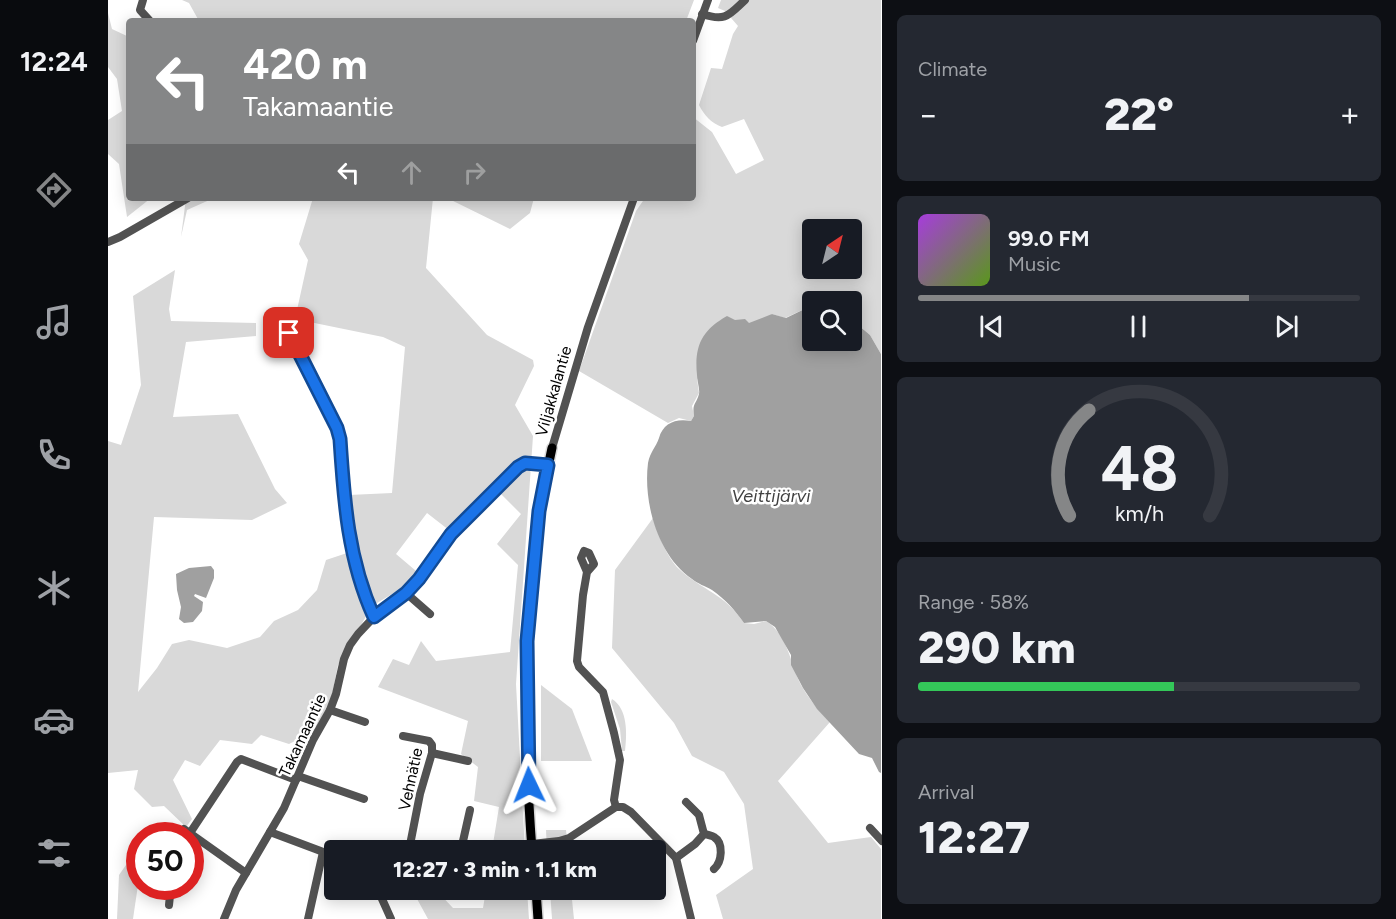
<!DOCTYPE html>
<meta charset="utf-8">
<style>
body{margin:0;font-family:Figtree,sans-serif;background:#242831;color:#f1f3f6;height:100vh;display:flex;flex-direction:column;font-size:22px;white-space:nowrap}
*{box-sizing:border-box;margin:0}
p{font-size:20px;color:#9ea1a6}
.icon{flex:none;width:33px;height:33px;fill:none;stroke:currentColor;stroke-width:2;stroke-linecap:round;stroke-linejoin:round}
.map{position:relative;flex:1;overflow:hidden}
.details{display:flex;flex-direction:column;gap:15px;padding:15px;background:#0d0f14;width:514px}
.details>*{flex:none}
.hud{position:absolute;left:18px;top:18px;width:570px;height:183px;border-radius:6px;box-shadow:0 3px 15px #0003;background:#858687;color:#fff;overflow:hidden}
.needle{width:39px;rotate:35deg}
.controls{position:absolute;left:694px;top:219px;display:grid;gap:12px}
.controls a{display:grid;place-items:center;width:60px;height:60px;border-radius:6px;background:#171b24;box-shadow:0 3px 15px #0003;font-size:30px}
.speed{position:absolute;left:18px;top:822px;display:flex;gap:12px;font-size:30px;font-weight:700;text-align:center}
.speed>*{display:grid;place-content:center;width:78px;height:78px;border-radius:50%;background:#171b24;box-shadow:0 3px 15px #0003;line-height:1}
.speed .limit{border:9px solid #d22;background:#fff;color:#111}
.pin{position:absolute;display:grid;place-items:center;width:51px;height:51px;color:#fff;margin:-26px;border-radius:12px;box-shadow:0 3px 9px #0006}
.me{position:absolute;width:66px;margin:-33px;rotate:358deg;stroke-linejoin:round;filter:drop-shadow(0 0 4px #0008)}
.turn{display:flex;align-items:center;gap:21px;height:126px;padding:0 18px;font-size:27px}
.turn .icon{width:78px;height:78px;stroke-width:2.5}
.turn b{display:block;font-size:42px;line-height:51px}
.lanes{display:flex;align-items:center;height:57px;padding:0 18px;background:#0003;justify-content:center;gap:30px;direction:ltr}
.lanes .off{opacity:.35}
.big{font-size:45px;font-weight:800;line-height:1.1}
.details .card{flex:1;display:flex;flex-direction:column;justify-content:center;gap:9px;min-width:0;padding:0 21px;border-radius:9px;background:#242831}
.details .dial{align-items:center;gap:0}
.dial svg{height:156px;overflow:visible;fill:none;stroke:#363941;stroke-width:7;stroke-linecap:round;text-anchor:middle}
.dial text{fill:#f1f3f6;stroke:none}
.song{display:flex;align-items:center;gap:18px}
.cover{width:72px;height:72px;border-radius:9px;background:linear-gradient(135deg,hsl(280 70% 55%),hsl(90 70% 35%))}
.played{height:6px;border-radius:3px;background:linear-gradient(90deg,#858687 75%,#363941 75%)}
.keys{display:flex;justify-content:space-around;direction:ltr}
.heat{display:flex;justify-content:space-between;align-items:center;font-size:33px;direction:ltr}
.charge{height:9px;border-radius:4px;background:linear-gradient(90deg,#34c759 58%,#363941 0)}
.trip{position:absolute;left:216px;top:840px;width:342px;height:60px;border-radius:6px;background:#171b24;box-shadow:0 3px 15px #0003;font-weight:800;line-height:60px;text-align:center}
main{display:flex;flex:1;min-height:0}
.dock{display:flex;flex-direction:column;width:108px;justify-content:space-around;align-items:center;background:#090b0e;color:#9ea1a6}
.dock .icon{width:42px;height:42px}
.dock .current{color:#858687}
.dock b{font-size:27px;color:#f1f3f6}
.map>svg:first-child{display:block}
.green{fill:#d9d9d9;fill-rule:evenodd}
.water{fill:#a0a0a0}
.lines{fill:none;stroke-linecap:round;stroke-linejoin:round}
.major-casing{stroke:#dbdbdb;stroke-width:12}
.minor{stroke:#525252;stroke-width:8}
.major{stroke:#000;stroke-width:9}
.route-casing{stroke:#114b97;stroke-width:15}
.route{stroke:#1a73e8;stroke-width:10}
.labels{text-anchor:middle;stroke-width:5;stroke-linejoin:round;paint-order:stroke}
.street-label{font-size:16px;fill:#000;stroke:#fff}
.water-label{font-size:18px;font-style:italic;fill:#414141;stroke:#fff}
</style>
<main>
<nav class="dock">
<b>12:24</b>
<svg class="icon current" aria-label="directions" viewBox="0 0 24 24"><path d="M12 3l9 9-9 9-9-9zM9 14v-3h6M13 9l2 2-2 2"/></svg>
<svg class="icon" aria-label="music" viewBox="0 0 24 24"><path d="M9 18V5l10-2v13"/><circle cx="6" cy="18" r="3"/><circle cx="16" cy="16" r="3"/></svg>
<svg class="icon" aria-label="phone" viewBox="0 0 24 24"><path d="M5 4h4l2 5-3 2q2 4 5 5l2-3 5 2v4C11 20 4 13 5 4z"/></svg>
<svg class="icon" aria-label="climate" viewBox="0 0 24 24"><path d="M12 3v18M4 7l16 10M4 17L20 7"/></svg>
<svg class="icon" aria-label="car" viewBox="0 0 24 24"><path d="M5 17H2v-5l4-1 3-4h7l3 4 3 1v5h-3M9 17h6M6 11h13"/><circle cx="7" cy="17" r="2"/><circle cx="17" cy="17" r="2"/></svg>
<svg class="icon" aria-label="filters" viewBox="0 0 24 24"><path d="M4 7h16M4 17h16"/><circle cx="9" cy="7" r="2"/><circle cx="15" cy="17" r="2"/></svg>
</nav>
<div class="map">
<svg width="774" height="919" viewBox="0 0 774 919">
<rect width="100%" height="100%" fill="#fff"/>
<g class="green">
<path d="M74 0H586L578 21H91L81 3Z"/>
<path d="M613 0H773V354L762 335 744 320V302H705V305L677 318 664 314 589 379 591 393 584 406 586 416 583 421 571 418 560 423 471 371 528 211 537 198H585V117L604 132 628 174 656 160 636 119 614 127C603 123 596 115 591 105L603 68 614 69 625 34 630 26 617 11 610 8ZM705 230H744V268H705Z"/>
<path d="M0 13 4 29 21 37V198H43L19 217 11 164 0 154V120L14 111 9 79 0 67Z"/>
<path d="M78 198H106L79 210 73 237Z"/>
<path d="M205 198H325L318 268 379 335 425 360 426 366 407 405 425 436 408 684 417 850H384L391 807 366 801 370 767 353 754 360 721 270 687 285 659 301 665 313 641 328 661 402 652 410 565 389 544 413 514 388 489 346 534 319 513 288 554 314 576 264 606 230 665 223 700 201 741 193 738 181 744 153 735 144 744 112 740 92 766 77 760 65 780 84 819 78 827 56 806 44 807 26 789 30 770 0 773V441L13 445 33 385 25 296 67 270 61 309 63 321 148 323V336L78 342 65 417 130 414 167 489 179 503 144 520 46 517 30 692 49 668 64 644 81 640 119 648 152 637 166 621 190 610 209 590 218 560 248 550 241 495 284 493 297 347 275 337 187 319 200 260 191 244Z"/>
<path d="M339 198H426L422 213 402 229Z"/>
<path d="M545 518C549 533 560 559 571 569 595 591 616 593 636 623L646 624 658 621C680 635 682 663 693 685 701 699 711 711 722 722L670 781 720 843 763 837 773 849V919H615L608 895 645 869 636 804 616 772 584 756 566 723 504 648 507 570Z"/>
<path d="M433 685 464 709 484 761H433Z"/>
<path d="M504 699C520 709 519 734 517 751H514L512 729 503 702Z"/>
<path d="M438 830H458L460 850H439Z"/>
<path d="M25 855 31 856V878L25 919H9L11 875Z"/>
<path d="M378 890H419L421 919H320L308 897 329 891 345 908H375Z"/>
<path d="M442 890H463L466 919H444Z"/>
</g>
<g class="water">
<path d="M705 305V340H744V320L762 335 773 354V773L771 772 764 758 751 754 709 709 695 688 683 665V655L667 627 658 621 636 623C627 610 617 599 604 590 597 586 590 584 584 579 550 556 535 503 540 463 542 452 548 447 551 438 555 423 568 418 583 421L586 416C584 403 588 405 591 394 592 389 589 381 589 375 586 346 594 330 619 316L627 320 637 319 641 323 664 314 678 318Z"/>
<path d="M103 566 106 570V578L98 598 87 594 86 596 95 602 94 611 85 622 76 623 71 619 73 607 69 590 68 574 81 568Z"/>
</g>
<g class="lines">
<defs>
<g id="major">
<path d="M424 850C414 718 414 579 444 448"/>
<path d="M428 890 430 919"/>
</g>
</defs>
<use href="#major" class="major-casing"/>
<g class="minor">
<path d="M35 0 32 10 42 21"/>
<path d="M594 14C618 22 621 15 637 0"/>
<path d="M585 41 600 0"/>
<path d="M0 242 12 237 80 198"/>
<path d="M175 321 229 427 232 439C236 502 239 558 266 617"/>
<path d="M444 448 480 327 526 198"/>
<path d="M479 572 473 558 476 551 481 553 486 564 479 572 475 595 469 661 471 667 495 692 506 733 512 760 506 800 508 807"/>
<path d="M298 593 322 614"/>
<path d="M222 710 257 722"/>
<path d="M295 736 321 741 324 745V753L312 794 301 850"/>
<path d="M324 753 360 761"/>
<path d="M190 776 256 799"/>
<path d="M508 807H515L523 812 568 858 583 919"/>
<path d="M762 828 774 841"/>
<path d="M162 832 226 856"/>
<path d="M82 833 129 762 133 759 188 780"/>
<path d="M596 834C597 834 605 836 606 837 616 843 614 862 606 869"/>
<path d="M73 836 76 829 138 873"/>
<path d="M424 844 451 841 461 838 508 807"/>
<path d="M353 850 362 810"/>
<path d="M568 858 587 844 596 834 591 815 578 802"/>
<path d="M270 890 283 919"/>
<path d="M61 905 63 886"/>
<path d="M116 919 128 890 176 808 205 740 222 710 228 694 236 659 242 645 250 634 266 617 298 593 311 579 343 534 410 467 417 463 440 465"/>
<path d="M200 919 215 852"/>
</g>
<use href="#major" class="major"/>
</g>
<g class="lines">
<defs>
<path id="route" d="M181 333 229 428 232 439C236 501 240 560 266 617L298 593 311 579 343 534 410 467 417 463 440 465 431 511 419 641 421 785"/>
</defs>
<use href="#route" class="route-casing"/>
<use href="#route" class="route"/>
</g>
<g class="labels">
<g class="street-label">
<text transform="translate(445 391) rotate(-74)" y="6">Viljakkalantie</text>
<text transform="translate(194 735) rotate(-65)" y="6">Takamaantie</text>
<text transform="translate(302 779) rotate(-78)" y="6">Vehnätie</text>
</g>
<g class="water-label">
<text x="663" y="502">Veittijärvi</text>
</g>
</g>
</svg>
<div class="controls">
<a><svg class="needle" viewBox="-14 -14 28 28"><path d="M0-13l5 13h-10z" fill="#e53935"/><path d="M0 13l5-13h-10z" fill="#9ea1a6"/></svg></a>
<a><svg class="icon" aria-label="search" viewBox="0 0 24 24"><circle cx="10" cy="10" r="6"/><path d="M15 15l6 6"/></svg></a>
</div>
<div class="speed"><div class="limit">50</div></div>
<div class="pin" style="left:181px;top:333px;background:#d93025"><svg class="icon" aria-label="arrive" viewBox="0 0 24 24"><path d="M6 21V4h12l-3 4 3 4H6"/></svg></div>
<svg class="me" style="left:421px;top:785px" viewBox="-20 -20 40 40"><path d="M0-17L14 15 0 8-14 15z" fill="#1a73e8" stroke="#fff" stroke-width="4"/></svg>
<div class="trip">12:27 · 3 min · 1.1 km</div>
<div class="hud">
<div class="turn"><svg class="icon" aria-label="left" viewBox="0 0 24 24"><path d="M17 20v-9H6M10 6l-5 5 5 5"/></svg><div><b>420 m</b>Takamaantie</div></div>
<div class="lanes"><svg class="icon" aria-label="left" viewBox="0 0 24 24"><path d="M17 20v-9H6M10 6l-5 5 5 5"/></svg><svg class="icon off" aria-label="ahead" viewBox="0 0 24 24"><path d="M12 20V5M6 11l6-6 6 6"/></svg><svg class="icon off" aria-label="right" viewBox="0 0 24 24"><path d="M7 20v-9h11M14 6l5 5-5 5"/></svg></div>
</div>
</div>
<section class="details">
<div class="card"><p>Climate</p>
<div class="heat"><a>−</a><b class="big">22°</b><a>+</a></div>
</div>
<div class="card">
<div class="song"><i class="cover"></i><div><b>99.0 FM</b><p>Music</p></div></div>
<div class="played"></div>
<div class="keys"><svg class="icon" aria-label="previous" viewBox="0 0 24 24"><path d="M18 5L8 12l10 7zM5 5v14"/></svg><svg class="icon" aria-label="pause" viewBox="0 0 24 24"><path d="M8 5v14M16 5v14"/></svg><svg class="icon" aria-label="next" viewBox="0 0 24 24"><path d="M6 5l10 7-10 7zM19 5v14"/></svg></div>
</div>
<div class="card dial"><svg viewBox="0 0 100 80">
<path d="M14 69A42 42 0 1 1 86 69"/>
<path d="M14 69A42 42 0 0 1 24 15" stroke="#858687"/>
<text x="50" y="56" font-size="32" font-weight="700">48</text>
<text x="50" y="72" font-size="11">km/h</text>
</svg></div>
<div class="card"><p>Range · 58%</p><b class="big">290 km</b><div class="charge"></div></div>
<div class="card"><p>Arrival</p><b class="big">12:27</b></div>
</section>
</main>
